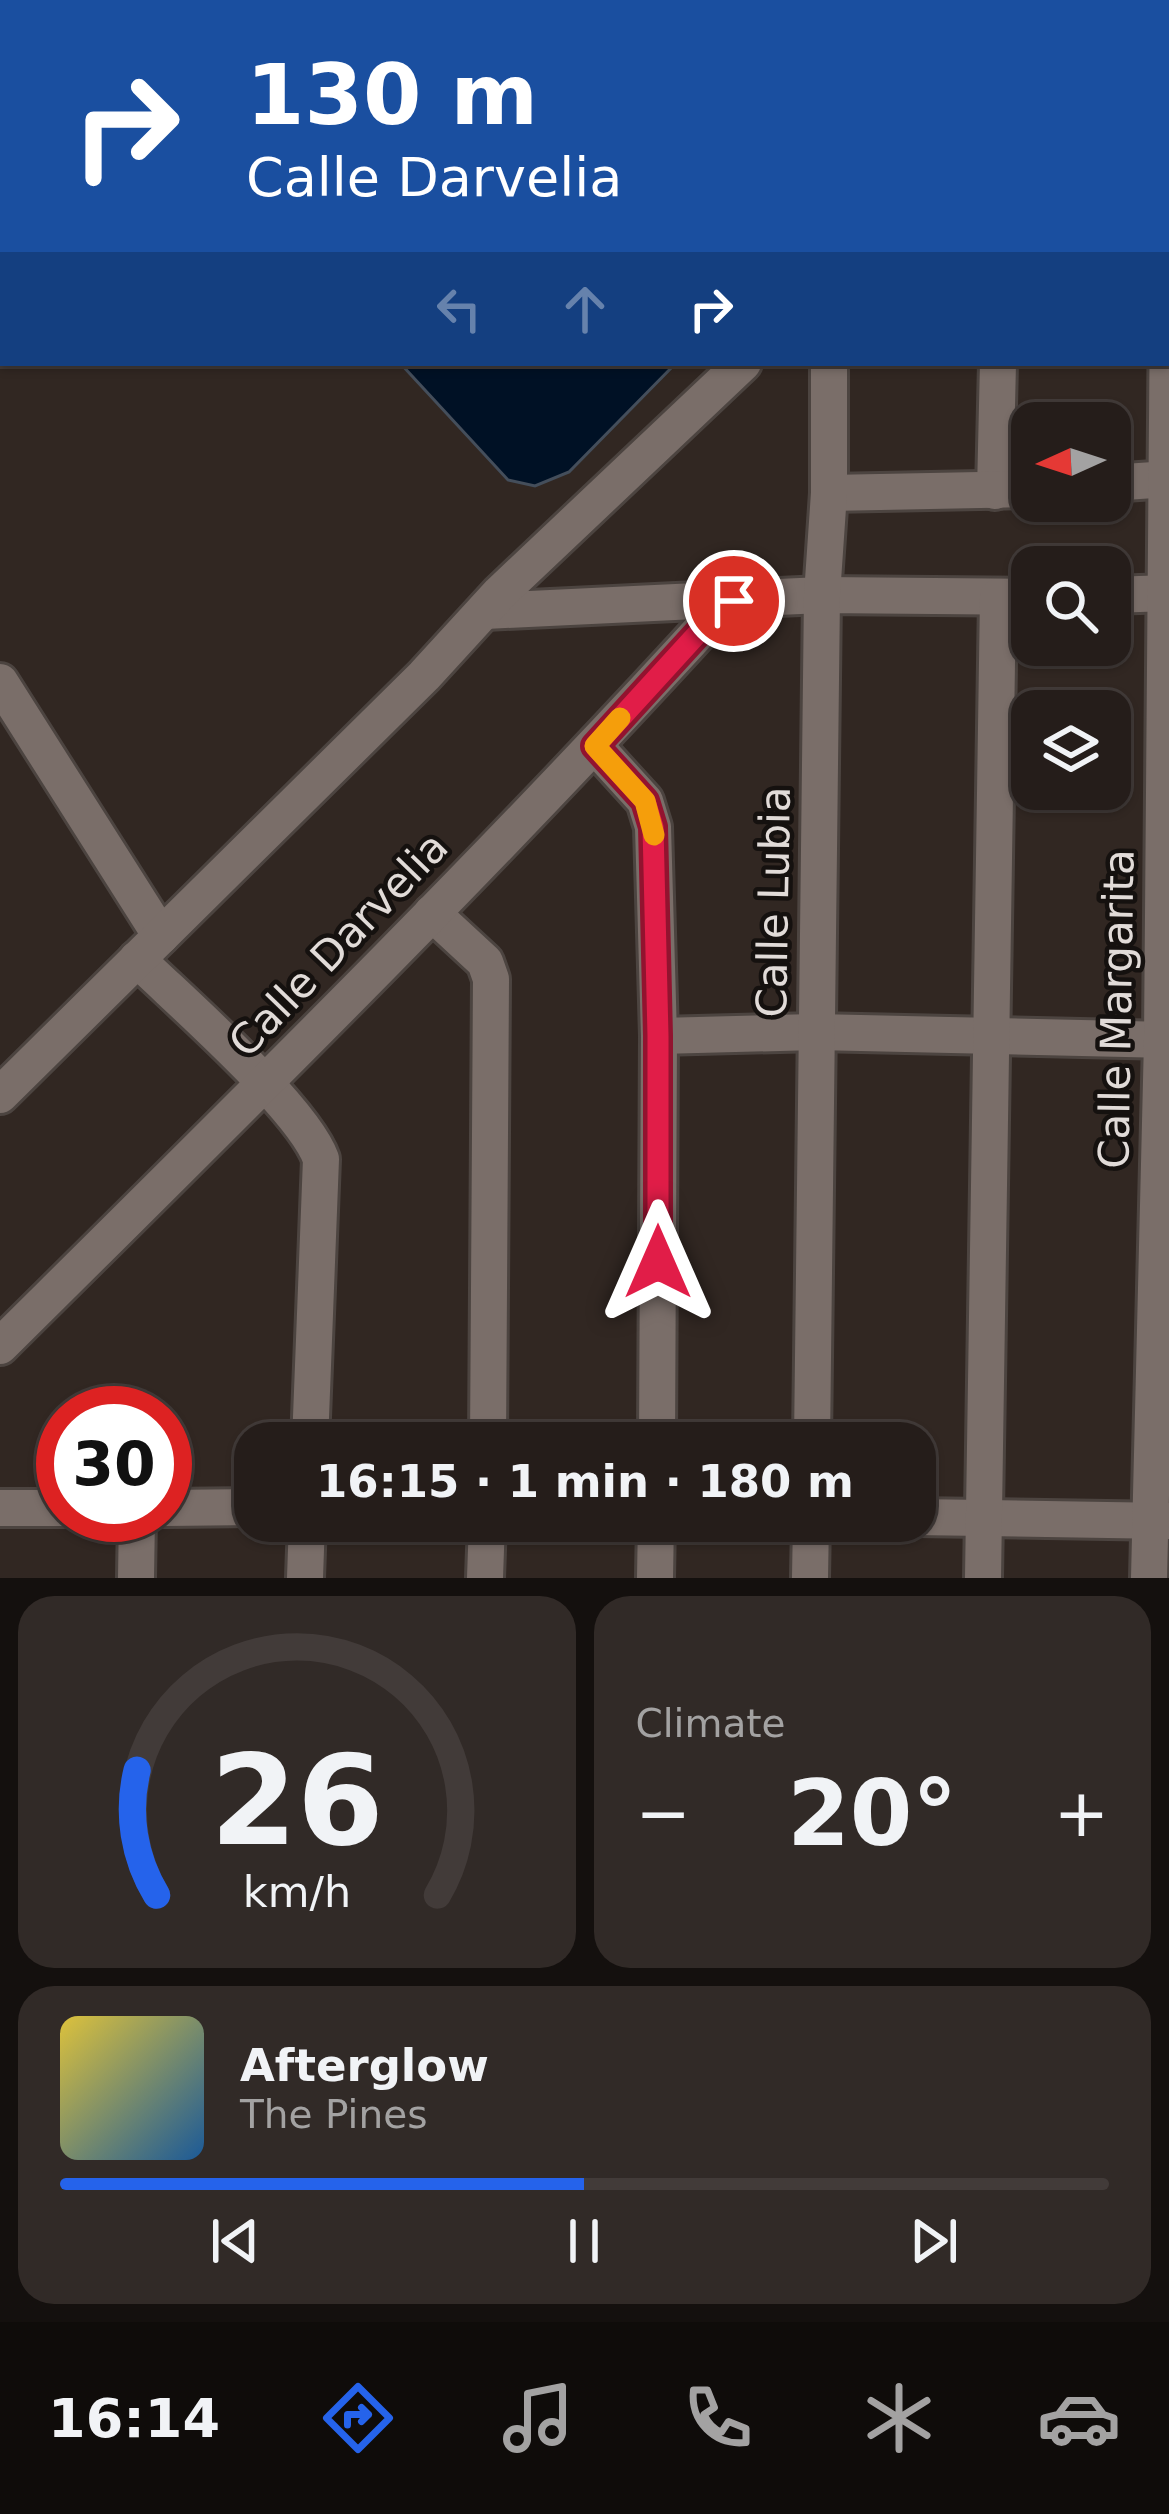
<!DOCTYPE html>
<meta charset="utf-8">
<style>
body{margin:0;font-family:"DejaVu Sans",sans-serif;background:#312a27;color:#f1f3f6;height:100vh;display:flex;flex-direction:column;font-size:45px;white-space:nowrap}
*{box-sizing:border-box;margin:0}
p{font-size:39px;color:#a3a2a2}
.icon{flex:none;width:66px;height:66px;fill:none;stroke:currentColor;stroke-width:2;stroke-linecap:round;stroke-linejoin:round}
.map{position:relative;height:1578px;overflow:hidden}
.sheet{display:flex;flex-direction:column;gap:18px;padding:18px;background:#14100e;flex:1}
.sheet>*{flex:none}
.top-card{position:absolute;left:0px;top:0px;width:1170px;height:366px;box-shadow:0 3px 9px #0004,0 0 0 3px #423b39;background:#1a4fa0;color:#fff;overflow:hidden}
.needle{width:78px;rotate:267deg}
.buttons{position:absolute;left:1011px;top:402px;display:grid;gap:24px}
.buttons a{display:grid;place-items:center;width:120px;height:120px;border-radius:24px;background:#251d1a;box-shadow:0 3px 9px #0004,0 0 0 3px #423b39;font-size:60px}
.speed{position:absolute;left:36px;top:1386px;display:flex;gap:24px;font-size:60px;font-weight:700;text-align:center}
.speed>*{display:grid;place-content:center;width:156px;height:156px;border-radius:50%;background:#251d1a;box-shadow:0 3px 9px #0004,0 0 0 3px #423b39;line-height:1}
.speed .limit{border:18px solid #d22;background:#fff;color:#111}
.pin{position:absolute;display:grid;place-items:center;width:102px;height:102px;color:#fff;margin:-51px;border:6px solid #fff;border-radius:50%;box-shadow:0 3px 12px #0007}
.me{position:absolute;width:132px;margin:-66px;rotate:0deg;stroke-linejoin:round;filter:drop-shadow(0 0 9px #0008)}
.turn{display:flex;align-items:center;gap:42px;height:252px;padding:0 48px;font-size:54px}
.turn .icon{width:156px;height:156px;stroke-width:2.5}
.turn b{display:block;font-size:84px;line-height:102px}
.lanes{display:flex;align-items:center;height:114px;padding:0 48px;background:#0003;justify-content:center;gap:60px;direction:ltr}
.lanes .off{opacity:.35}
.big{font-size:90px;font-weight:700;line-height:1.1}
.sheet .card{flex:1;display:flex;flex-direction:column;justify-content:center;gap:18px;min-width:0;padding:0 42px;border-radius:36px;background:#312a27}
.sheet .dial{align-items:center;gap:0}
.dial svg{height:312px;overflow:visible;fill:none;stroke:#423b39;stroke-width:7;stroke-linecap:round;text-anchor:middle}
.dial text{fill:#f1f3f6;stroke:none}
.song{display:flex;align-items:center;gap:36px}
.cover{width:144px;height:144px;border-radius:18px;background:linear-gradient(135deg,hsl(50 70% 55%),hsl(210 70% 35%))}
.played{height:12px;border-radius:6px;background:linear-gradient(90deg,#2563eb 50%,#423b39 50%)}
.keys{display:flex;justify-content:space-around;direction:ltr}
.heat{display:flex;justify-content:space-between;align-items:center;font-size:66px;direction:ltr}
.sheet .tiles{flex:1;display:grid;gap:18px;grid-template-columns:1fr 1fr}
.card:last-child{grid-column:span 2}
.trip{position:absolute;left:234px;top:1422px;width:702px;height:120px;border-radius:36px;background:#251d1a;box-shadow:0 3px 9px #0004,0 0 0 3px #423b39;font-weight:700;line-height:120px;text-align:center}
.tab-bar{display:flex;height:192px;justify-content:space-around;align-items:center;background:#0f0c0a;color:#a3a2a2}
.tab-bar .icon{width:84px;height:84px}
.tab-bar .on{color:#2563eb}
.tab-bar b{font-size:54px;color:#f1f3f6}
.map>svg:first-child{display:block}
.water{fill:#001125;stroke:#444e5b;stroke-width:3}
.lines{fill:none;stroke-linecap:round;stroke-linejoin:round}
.minor-casing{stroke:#4c4440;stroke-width:42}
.minor{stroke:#7a6e69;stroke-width:36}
.route-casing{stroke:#92132f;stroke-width:30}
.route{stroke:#e11d48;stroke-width:21}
.slow{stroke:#f59e0b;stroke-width:21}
.labels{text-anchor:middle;stroke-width:9;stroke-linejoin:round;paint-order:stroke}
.street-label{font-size:42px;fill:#e1dbd8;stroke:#15110f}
</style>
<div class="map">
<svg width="1169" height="1578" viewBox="0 0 1169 1578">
<rect width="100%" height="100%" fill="#312722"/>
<path class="water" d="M400 363H676L569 472 535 486 508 480Z"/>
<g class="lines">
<defs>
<g id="minor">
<path d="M800 0 804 3"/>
<path d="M227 3 228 0"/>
<path d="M0 138 3 137"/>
<path d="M1110 483 1169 479"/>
<path d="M995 491 998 363"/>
<path d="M829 493 1032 489"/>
<path d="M1110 595 1169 593"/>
<path d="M485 611 822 595 1032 597"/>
<path d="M0 682 161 936"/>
<path d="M595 746 645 801 653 827 659 1036 657 1443"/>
<path d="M432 913 485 962 491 979 488 1443"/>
<path d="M137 959C181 1002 303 1108 321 1159L310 1443"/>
<path d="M659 1036 816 1032 1169 1040"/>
<path d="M0 1095 424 676 500 593 743 363"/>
<path d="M0 1346C244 1104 489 863 720 609L734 601"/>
<path d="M812 1443 822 595 829 493V363"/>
<path d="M0 1508H63"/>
<path d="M165 1508 255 1507"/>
<path d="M915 1517 1169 1521"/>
<path d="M136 1578 137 1515"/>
<path d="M305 1578 307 1521"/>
<path d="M485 1578 487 1521"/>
<path d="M655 1578 656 1521"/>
<path d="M810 1578 811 1521"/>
<path d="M983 1578 998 597"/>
<path d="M1149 1578 1162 1040 1168 297"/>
</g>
</defs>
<use href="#minor" class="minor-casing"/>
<use href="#minor" class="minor"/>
</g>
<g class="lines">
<defs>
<path id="route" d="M658 1262V1036L653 827 645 801 595 746 720 609 734 601"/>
</defs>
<use href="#route" class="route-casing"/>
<use href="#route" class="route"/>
<path class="slow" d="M620 718 595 746 645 801 654 835"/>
</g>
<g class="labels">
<g class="street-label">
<text transform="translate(773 902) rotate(-89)" y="15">Calle Lubia</text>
<text transform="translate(338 944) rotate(-46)" y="15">Calle Darvelia</text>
<text transform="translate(1116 1009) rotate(-89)" y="15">Calle Margarita</text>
</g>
</g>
</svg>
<div class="buttons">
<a><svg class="needle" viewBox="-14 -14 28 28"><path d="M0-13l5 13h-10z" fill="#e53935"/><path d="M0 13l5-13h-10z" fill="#a3a2a2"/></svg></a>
<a><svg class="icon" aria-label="search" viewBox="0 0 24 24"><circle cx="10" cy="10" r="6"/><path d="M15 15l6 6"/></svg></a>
<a><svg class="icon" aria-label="layers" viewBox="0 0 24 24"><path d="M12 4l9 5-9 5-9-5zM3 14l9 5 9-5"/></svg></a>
</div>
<div class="speed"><div class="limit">30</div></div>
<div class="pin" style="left:734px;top:601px;background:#d93025"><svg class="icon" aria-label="arrive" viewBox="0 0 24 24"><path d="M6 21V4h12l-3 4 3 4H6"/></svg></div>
<svg class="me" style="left:658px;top:1262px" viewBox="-20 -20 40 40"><path d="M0-17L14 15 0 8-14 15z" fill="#e11d48" stroke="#fff" stroke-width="4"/></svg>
<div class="trip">16:15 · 1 min · 180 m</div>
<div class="top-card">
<div class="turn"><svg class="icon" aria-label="right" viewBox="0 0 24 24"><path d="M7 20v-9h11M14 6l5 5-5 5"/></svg><div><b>130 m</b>Calle Darvelia</div></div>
<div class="lanes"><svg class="icon off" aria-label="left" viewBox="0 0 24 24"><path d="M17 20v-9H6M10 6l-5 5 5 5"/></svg><svg class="icon off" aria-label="ahead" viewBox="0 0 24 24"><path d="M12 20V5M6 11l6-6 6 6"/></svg><svg class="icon" aria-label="right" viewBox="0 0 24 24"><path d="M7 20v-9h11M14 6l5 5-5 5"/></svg></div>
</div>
</div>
<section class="sheet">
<div class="tiles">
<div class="card dial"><svg viewBox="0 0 100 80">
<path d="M14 69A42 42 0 1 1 86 69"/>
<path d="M14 69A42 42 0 0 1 9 37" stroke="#2563eb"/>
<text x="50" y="56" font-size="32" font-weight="700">26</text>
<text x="50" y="72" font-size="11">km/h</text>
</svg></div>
<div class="card"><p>Climate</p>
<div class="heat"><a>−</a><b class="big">20°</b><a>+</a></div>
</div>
<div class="card">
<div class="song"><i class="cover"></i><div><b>Afterglow</b><p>The Pines</p></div></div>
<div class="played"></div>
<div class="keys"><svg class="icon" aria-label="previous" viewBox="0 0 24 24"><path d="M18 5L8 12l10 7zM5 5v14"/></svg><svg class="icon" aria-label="pause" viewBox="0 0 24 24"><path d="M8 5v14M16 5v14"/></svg><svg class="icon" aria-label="next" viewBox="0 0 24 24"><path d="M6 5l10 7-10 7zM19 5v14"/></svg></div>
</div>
</div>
</section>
<nav class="tab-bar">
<b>16:14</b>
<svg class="icon on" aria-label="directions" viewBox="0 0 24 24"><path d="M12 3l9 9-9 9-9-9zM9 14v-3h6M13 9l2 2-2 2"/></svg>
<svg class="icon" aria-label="music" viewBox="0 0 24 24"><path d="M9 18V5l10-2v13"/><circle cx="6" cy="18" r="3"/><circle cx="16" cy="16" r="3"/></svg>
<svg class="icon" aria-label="phone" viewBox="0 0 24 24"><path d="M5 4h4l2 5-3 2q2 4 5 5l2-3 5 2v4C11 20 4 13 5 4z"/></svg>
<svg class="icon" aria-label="climate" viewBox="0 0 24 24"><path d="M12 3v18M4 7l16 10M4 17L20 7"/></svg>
<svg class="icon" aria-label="car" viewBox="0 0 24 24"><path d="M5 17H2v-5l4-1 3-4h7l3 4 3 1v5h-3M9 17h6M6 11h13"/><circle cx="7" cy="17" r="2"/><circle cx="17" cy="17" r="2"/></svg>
</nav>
